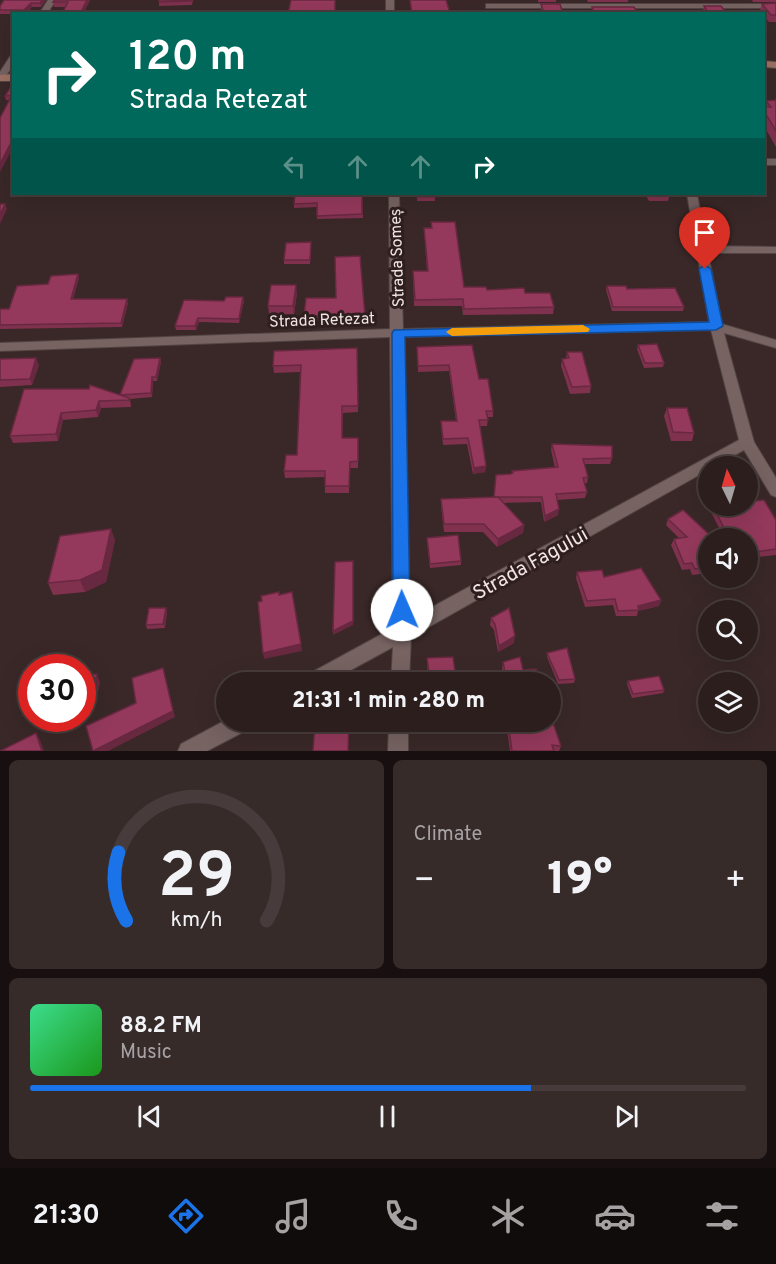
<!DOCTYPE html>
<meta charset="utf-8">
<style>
body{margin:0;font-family:Overpass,sans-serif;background:#372b2a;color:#f1f3f6;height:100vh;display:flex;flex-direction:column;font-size:22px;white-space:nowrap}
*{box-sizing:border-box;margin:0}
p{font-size:20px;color:#a6a2a4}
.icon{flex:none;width:33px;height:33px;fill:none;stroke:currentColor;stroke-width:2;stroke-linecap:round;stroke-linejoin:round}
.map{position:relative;height:751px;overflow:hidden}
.side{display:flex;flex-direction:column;gap:9px;padding:9px;background:#181010;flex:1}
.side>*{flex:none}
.top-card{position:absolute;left:12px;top:12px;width:753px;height:183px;border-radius:0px;box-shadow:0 6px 24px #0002,0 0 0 2px #473c3b;background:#00695c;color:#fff;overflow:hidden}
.needle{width:39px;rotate:355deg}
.controls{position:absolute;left:698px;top:456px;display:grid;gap:12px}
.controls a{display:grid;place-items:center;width:60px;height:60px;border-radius:50%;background:#2b1e1d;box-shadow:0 6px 24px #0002,0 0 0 2px #473c3b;font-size:30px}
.speed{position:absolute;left:18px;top:654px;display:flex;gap:12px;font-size:30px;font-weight:700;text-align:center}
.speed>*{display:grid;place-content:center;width:78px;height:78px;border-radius:50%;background:#2b1e1d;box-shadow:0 6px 24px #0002,0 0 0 2px #473c3b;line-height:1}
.speed .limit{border:9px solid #d22;background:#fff;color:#111}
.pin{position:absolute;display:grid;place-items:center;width:51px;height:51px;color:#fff;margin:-62px -26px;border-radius:50% 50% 50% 0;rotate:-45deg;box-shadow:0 0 6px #0007}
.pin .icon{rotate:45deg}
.me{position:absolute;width:66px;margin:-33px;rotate:359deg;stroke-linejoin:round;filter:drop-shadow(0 0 4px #0008)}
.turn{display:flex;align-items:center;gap:21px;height:126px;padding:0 18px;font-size:27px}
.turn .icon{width:78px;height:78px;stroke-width:2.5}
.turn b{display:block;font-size:42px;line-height:51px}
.lanes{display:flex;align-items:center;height:57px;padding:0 18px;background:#0003;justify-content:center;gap:30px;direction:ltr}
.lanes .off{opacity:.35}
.big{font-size:45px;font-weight:800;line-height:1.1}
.side .card{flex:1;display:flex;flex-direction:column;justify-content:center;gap:9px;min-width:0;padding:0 21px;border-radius:9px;background:#372b2a}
.side .dial{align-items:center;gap:0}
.dial svg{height:156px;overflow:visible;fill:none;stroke:#473c3b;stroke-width:7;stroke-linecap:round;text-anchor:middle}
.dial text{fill:#f1f3f6;stroke:none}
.song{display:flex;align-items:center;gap:18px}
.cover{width:72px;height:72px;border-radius:9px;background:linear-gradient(135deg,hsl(150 70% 55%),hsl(120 70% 35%))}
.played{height:6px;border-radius:3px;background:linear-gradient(90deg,#1a73e8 70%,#473c3b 70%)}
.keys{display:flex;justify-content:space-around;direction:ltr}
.heat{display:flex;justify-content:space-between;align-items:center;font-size:33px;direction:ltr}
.side .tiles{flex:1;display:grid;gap:9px;grid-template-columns:1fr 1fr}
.card:last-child{grid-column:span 2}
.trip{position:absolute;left:216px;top:672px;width:345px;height:60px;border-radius:30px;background:#2b1e1d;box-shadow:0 6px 24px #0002,0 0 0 2px #473c3b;font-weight:800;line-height:60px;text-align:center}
.menu{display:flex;height:96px;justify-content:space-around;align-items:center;background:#110c0c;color:#a6a2a4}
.menu .icon{width:42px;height:42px}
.menu .active{color:#1a73e8}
.menu b{font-size:27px;color:#f1f3f6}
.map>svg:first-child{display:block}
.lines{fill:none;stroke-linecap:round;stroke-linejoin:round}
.street-casing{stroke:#524443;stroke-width:2}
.secondary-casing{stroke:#524443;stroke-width:2}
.street{fill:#766362;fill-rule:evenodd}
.secondary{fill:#9d7163;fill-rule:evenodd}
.wall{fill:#7f314e}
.shaded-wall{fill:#682840}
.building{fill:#94395b;stroke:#682840;stroke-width:1.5}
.route{fill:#1a73e8;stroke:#114b97;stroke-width:1.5}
.slow{fill:#f59e0b}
.labels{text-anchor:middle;stroke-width:6;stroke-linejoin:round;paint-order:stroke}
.street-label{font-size:16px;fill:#f0e4e4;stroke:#2f1e1e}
.near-street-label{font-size:20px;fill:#f0e4e4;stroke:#2f1e1e}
</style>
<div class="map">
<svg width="776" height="751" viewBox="0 0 776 751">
<rect width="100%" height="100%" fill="#392827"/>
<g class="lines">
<defs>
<g id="street">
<path d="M48 0H56L47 14H39Z"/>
<rect x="386" y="0" width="8" height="14"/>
<rect x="486" y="4" width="290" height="4"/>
<path d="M11 55H14V64L3 80 0 81V72Z"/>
<rect x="764" y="159" width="12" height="6"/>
<path d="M389 194H399L403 329 709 322 687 194H697L707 246 776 247V253H708L722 324 776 340V348L724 333 754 442 776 478V497L771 495 744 450 715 466H708V470L411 637 409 682H391L393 647 329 682H303L305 676 393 628 390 337 0 351V343L390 329ZM711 330 739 440 410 619 403 337Z"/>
<path d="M226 720 252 722 249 729 207 751H178L181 744Z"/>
<path d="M389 722H408V751H388Z"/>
</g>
<g id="secondary">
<path d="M764 61 776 62V68L764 67Z"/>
<path d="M14 74V81H0V75Z"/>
</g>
</defs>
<use href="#street" class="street-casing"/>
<use href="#secondary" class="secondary-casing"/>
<use href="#street" class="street"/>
<use href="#secondary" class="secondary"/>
</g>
<g class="wall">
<path d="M4 0H46L41 7H32L26 14H0V10Z"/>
<path d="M55 0H90L83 14 66 7H54L53 2Z"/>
<path d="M193 0 192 5 159 6V2Z"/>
<rect x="538" y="0" width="18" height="2"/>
<path d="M587 0H628V2H588Z"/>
<path d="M752 0H776V2H753Z"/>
<path d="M776 3V22H769L760 10 762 4Z"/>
<path d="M541 4 563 14H542L541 10Z"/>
<path d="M704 6 727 14H705L703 10Z"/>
<path d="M592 7 637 12V14H593L592 10Z"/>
<path d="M14 82V145L3 166 10 100H6L5 96Z"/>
<path d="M776 100V147L764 126V107L766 101Z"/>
<path d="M362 194 363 218 317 219V207L294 208V204Z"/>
<path d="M417 194H453V196H435V201H417Z"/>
<path d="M645 194H670L668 201H649Z"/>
<path d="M431 222 464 287 525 293 554 307 553 314 463 315 462 306H414L413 271H427L424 228H431Z"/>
<path d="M311 246 310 264H284V260Z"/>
<path d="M360 256 365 322 304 321V316L336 298Z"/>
<path d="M78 274 79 278 73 299 128 303 122 327 0 329V309H9L48 284Z"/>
<path d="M607 286 627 289 684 307 683 311H612L606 290Z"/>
<path d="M297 293 294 314H269L268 306Z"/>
<path d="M224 301H244L239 323 199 322 196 330H176L175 326Z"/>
<path d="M638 345 664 363 663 367 644 368 637 349Z"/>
<path d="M417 347 479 379 493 411V417H488L487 426H480L486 466 485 472 473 474 467 444 443 445 441 427V421H456L449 371 418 372Z"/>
<path d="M357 348 358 412 343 413 342 438H358V468H350L349 493H325V477L285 478 284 471 297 455 300 372 274 373 273 366Z"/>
<path d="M567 352 591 386 590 393 570 394 561 366 562 359H566Z"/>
<path d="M160 358 161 362 157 381H153L152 397 130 399 131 405V407L101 408 98 417 63 420 58 441 13 443 10 436 24 389 120 395Z"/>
<path d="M0 359 39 365 32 385 0 387Z"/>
<path d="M667 408 694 433 692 441H671L664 416Z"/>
<path d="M552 444 612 458 610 464H585L588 477 587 483H584L587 492 585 498 557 500 558 515 544 522 541 502 503 503 524 525 523 533 497 547 483 532H444L441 506V499L493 497 510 474H512V471L555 468 551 450Z"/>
<path d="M713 506 776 520V555L757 557 759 560 756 566 747 567V538H724L711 512Z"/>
<path d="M668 519 708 538V573L692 575 690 569 682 570 671 545 674 539 679 538 666 525Z"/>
<path d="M427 538 461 561V565L430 568Z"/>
<path d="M115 540 106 582 85 592 53 595 48 583Z"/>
<path d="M577 572 604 577 661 600 659 606 638 611 637 616H616L613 605 585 607 576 578Z"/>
<path d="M166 608 167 612 165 628 147 629 146 625Z"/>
<path d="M491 618 514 643 498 652 494 630 490 625Z"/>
<path d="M547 653 575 679 574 683 558 684 547 657Z"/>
<path d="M427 658 454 674 456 682H429L427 666Z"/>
<path d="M503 662 523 670 541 682H504L502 669Z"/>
<path d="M82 675 100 682 96 701 82 702Z"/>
<path d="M628 681 664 690 663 693 632 698 627 684Z"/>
<path d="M506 722H550L561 746 559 751H510Z"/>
</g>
<g class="shaded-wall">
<path d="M42 0H46L41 7 40 3Z"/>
<path d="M87 0H90L83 14H80Z"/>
<path d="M31 3 32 7 25 14 24 10Z"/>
<path d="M14 137V145L0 172V164Z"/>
<path d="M5 204 7 209 0 224V215Z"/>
<path d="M78 274 79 278 72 303 71 299Z"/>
<path d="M296 285 297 293 294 314 293 306Z"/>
<path d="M243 297 244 301 239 323V319Z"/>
<path d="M127 299 128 303 122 327 121 323Z"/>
<path d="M198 318 199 322 196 330 195 326Z"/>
<path d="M36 358 39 365 32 385 30 379Z"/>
<path d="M160 358 161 362 157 381 156 377Z"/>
<path d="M152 377 153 381 152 397 151 393Z"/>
<path d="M99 401 101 408 98 417 96 410Z"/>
<path d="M61 413 63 420 58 441 56 434Z"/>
<path d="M486 466 485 472 473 474 474 468Z"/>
<path d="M559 509 558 515 544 522 545 516Z"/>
<path d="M524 525 523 533 497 547 498 539Z"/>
<path d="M111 529 115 540 106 582 85 592 80 580Z"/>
<path d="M353 565V625L333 635V631Z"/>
<path d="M661 600 659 606 638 611V606Z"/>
<path d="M166 608 167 612 165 628 163 624Z"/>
<path d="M515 636 514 643 498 652 499 646Z"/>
<path d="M301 644 302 651 264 659 263 653Z"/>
<path d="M163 668 175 717 108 751H93L173 711Z"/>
<path d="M97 674 100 682 96 701 92 694Z"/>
<path d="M36 733 40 740 44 751H42Z"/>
</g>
<g class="building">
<path d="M4 0H42L40 3H31L24 10H0V6Z"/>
<path d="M55 0H87L80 14H62L68 2H53Z"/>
<path d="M159 0H191V1L159 2Z"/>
<path d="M291 0H335V14H288Z"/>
<path d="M410 0H446L450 13 456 14H412Z"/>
<path d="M776 3V15H771L762 4Z"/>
<path d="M541 4H560L563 14H544Z"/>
<path d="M704 6H721L727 14H709Z"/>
<path d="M592 7H634L637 12H594Z"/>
<path d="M14 82V137L0 164V118L12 95 5 96Z"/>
<path d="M776 100V131L764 111V107H771L766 101Z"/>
<path d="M295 194H362V214L317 216V203L294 204Z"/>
<rect x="417" y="194" width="18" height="3"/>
<path d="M0 204H5L0 215Z"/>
<path d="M431 222H455L464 287H486L487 290 524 288 525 293H550L554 307 464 309 463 299 415 300 413 271H428L424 228H432Z"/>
<path d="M311 242 310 260H284L286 243Z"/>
<path d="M360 256 365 316H304L306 298H336L335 257Z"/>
<path d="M78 274 71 299H127L121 323 0 325V309H9L17 286 48 284 51 276Z"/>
<path d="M271 285H296L293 306H268Z"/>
<path d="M607 286H626L627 289 675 288 684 307H613Z"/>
<path d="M226 297H243L239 319 198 318 195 326H175L184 300 224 301Z"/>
<path d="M657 344 664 363H645L638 345Z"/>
<path d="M472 345 479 379H488L493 411H486L488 420H479L486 466 474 468 468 438 443 439 441 421H457L449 365 418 366 417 347Z"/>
<path d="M357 348 358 406H342V438H358V461L350 462 349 486H325V471H284L286 455H297L301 365 273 366 274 351Z"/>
<path d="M567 352H582L591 386 572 387 562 359 569 358Z"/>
<path d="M36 358 30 379 0 380V359Z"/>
<path d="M160 358 156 377H152L151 393 120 395 134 359Z"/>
<path d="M90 385 129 398V400L99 401 96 410 61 413 56 434 10 436 24 389H89Z"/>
<path d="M667 408H687L694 433 673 432Z"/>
<path d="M552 444 612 446V458L583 459 588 477 583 478 587 492 556 494 559 509 545 516 542 497H494L496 475 510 474 513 473 512 471 558 467Z"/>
<path d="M498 497 524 525 498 539 484 524H444L441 499Z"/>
<path d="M764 500 776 520V549L755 552 759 560 747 562V538H729L713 506H747V502Z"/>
<path d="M683 510 713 538H708V567L695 569 692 563 684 564 674 539 687 537 668 519Z"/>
<path d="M111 529 102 570 80 580 48 583 60 536Z"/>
<path d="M458 535 461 561 430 564 427 538Z"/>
<path d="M353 561V621L333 631 335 562Z"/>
<path d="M641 568 661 600 638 606 639 610 618 611 615 599 587 601 577 572 602 570 604 577Z"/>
<path d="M279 592V595L292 592 301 644 263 653 258 602 262 601 261 596Z"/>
<path d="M149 608H166L163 624 146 625Z"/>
<path d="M509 608 515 636 499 646 495 624 491 618Z"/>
<path d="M567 648 575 679 559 680 547 653Z"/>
<path d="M453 657 455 671 447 675 455 674 456 682H430L427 658Z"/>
<path d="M520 657 523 670 536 669 541 682H507L503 662Z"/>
<path d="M163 668 173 711 93 751 86 726 136 703 132 678Z"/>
<path d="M97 674 92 694H82V675Z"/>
<path d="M659 676 664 690 633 694 628 681Z"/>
<path d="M550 714 561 746 552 745 554 751H512L508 722H550Z"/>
<path d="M315 722H349L348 751H313Z"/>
<path d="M36 733 42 751H0Z"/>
</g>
<path class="route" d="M705 265 711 269 723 326 716 330 405 337 410 610 408 615 402 618 395 615 393 610 392 333 394 330 709 322 699 269Z"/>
<path class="slow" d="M583 325 590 329 588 332 452 336 446 332 452 328Z"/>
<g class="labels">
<g class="street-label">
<text transform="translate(396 258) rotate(-92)" y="6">Strada Someș</text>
<text transform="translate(322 319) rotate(-2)" y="6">Strada Retezat</text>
</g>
<g class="near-street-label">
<text transform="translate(530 563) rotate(-29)" y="7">Strada Fagului</text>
</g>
</g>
</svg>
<div class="controls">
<a><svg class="needle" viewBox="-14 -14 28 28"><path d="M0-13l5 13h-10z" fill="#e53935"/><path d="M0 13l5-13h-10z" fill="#a6a2a4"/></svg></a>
<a><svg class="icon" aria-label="sound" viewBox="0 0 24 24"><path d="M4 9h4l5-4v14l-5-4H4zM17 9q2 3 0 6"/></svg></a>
<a><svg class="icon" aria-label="search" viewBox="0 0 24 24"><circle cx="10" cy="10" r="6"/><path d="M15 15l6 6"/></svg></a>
<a><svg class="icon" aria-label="layers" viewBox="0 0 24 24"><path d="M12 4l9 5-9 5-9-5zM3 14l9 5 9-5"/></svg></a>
</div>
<div class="speed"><div class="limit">30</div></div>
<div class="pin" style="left:705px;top:269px;background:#d93025"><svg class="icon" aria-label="arrive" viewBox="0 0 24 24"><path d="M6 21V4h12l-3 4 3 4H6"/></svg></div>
<svg class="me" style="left:402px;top:610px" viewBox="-20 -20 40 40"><circle r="19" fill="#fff"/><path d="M0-13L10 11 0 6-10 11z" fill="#1a73e8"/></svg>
<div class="trip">21:31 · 1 min · 280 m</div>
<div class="top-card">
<div class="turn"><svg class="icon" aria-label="right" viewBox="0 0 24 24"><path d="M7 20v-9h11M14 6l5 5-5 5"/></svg><div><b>120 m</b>Strada Retezat</div></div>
<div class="lanes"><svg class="icon off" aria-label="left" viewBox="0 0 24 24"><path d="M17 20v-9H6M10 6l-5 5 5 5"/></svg><svg class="icon off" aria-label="ahead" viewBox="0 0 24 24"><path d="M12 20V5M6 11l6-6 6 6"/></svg><svg class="icon off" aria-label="ahead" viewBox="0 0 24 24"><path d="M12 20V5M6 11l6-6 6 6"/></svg><svg class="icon" aria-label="right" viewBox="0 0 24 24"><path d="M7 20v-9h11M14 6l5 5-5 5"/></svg></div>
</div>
</div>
<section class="side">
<div class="tiles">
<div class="card dial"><svg viewBox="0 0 100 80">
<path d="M14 69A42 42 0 1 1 86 69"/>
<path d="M14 69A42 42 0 0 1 10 34" stroke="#1a73e8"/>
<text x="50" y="56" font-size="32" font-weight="700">29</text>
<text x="50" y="72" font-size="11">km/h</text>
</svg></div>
<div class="card"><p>Climate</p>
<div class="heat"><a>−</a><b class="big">19°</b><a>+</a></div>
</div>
<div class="card">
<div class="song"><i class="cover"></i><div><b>88.2 FM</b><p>Music</p></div></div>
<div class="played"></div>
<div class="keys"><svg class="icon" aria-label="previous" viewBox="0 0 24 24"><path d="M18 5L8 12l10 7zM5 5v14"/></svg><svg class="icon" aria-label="pause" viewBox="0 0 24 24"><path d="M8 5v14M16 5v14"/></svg><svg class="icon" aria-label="next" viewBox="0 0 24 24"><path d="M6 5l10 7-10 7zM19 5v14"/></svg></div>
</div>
</div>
</section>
<nav class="menu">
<b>21:30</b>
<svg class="icon active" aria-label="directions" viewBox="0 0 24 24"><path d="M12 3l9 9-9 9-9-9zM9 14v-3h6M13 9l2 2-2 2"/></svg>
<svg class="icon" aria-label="music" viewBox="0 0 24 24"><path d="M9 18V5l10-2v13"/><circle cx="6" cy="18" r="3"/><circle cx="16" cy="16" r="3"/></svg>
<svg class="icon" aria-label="phone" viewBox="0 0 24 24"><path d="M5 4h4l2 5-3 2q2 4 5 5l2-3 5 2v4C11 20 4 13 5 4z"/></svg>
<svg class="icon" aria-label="climate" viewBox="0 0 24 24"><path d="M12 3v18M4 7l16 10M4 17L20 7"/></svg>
<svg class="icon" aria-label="car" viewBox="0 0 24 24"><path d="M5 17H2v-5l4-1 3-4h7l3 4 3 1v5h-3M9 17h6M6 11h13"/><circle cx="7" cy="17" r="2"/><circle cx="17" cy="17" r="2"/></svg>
<svg class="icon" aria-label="filters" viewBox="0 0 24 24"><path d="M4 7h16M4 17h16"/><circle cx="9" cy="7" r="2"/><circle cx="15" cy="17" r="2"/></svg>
</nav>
